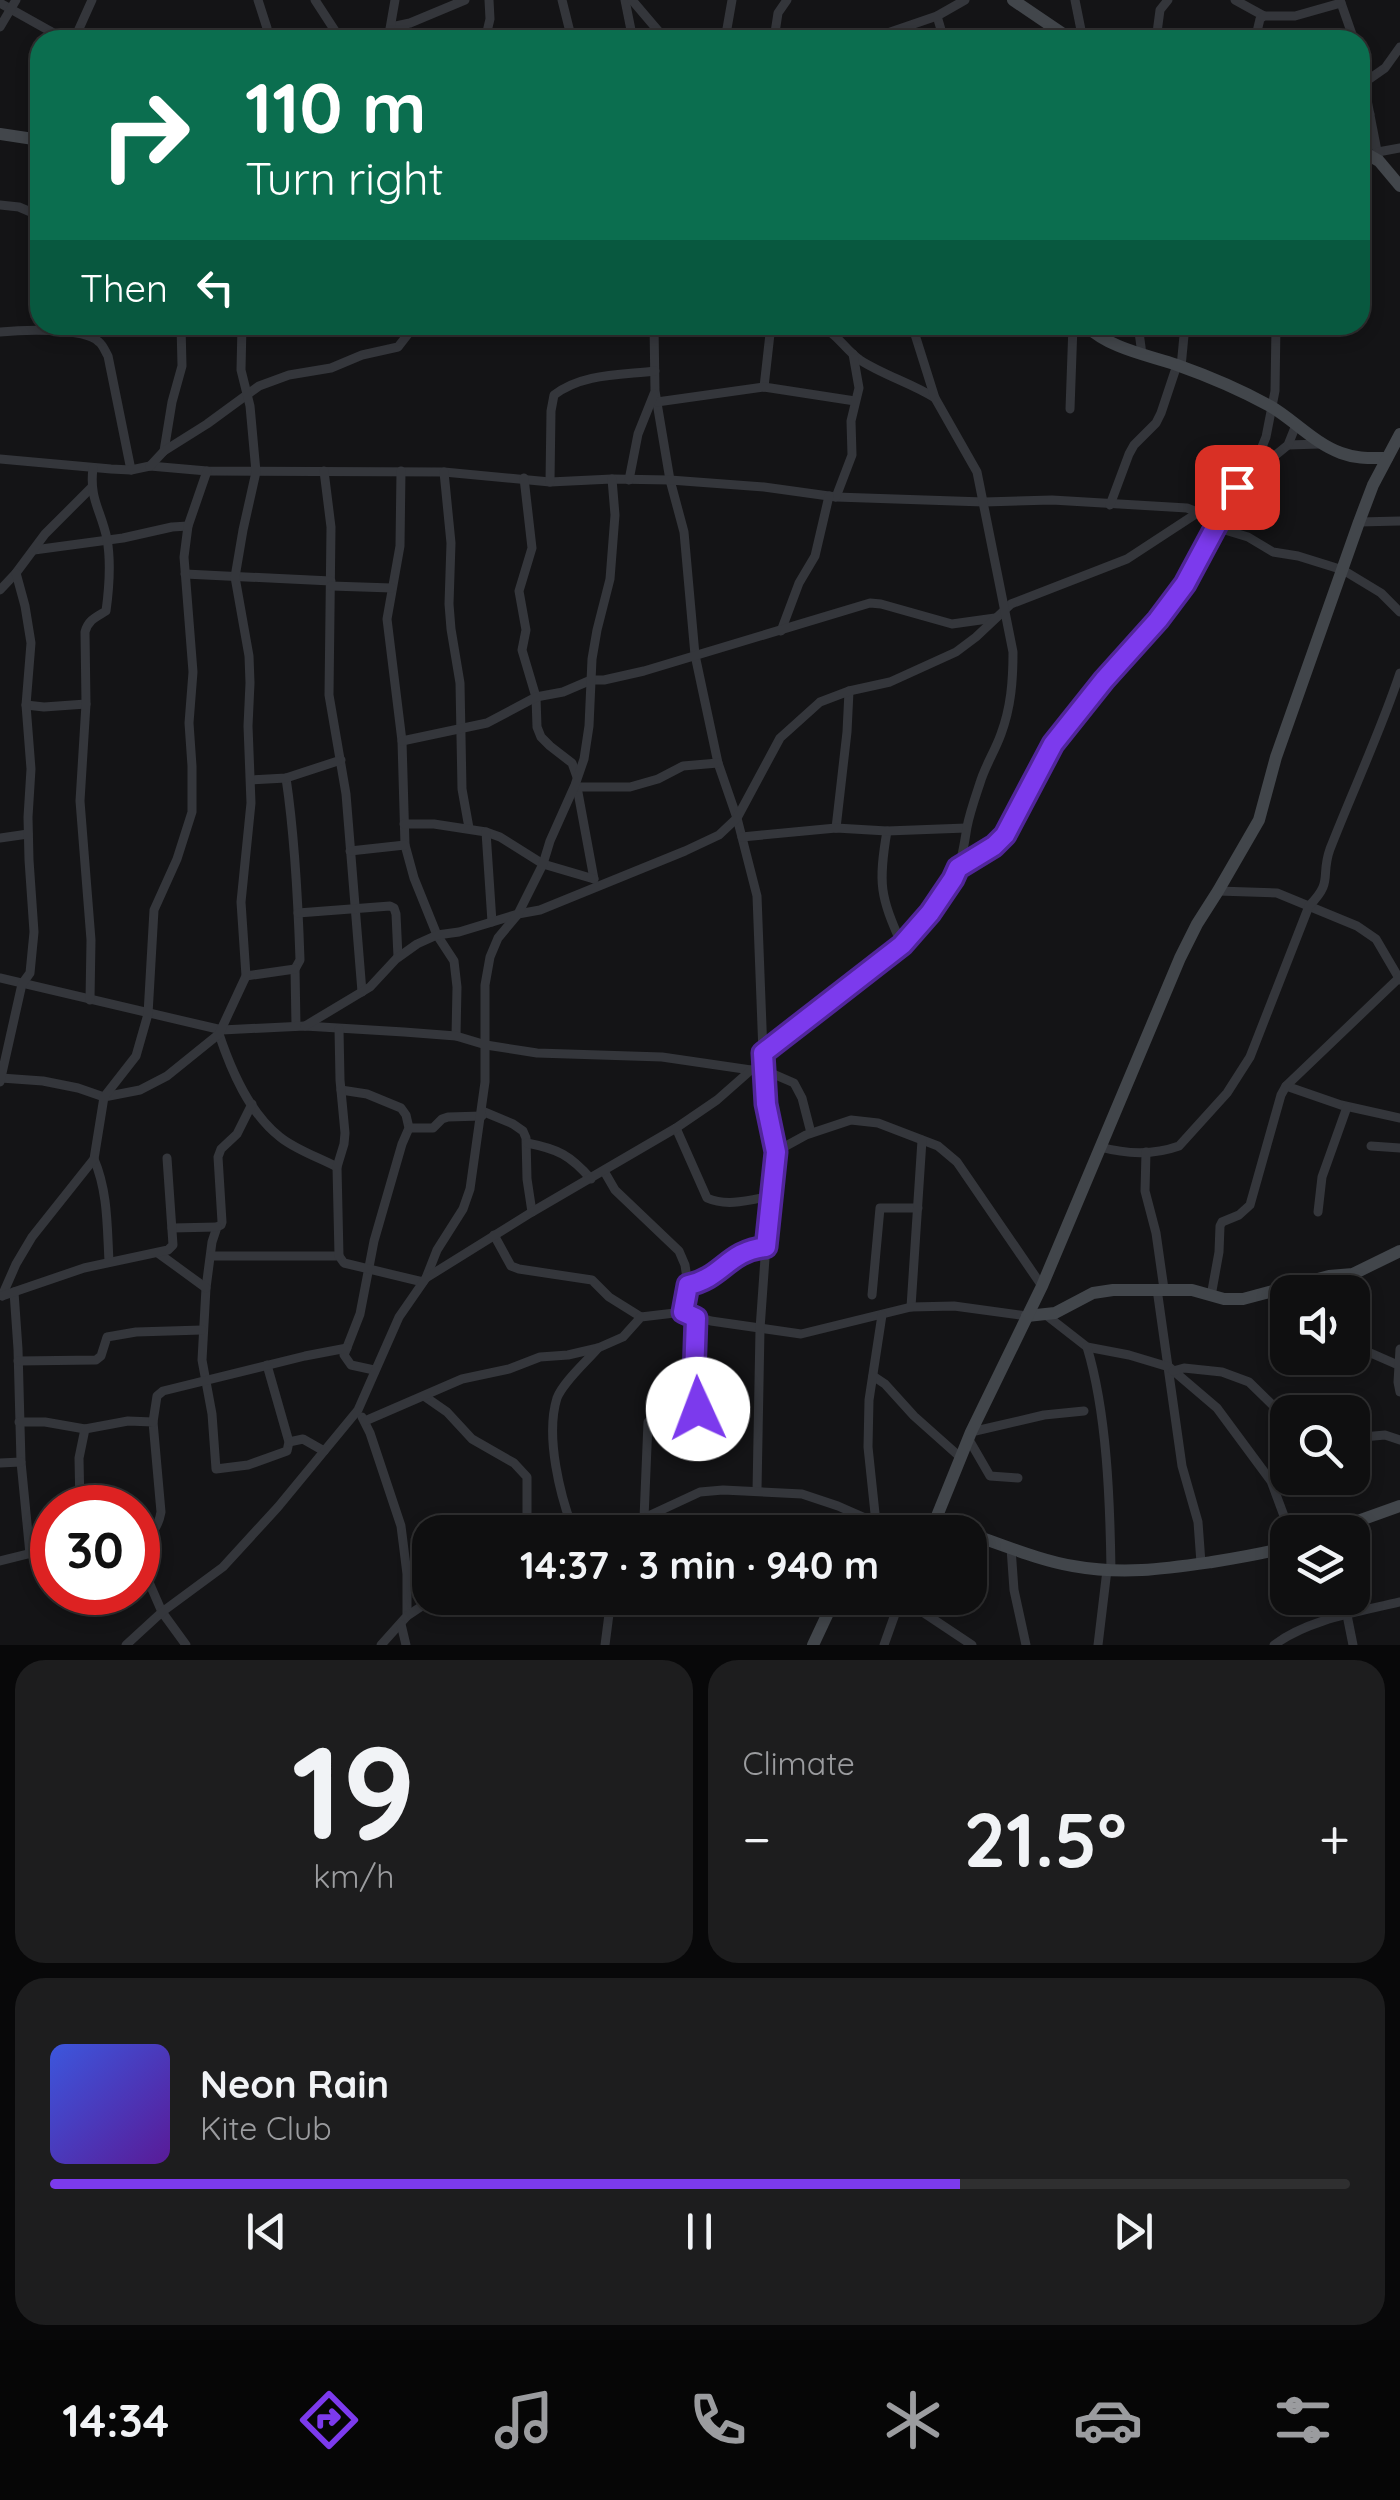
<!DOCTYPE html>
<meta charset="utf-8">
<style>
body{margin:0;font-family:Quicksand,sans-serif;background:#1d1d1e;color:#f1f3f6;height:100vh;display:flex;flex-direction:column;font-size:38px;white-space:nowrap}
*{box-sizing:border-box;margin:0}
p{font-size:32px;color:#9b9c9f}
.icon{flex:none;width:55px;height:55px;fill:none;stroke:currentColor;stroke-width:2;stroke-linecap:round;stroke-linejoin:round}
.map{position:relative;height:1645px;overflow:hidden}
.panel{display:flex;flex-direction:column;gap:15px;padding:15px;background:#080809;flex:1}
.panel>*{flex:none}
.hud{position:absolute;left:30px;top:30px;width:1340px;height:305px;border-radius:30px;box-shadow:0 5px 15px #0003,0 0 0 2px #2f2f30;background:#0b6e4f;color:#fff;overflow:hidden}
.buttons{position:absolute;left:1270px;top:1275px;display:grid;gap:20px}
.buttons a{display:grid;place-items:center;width:100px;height:100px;border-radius:20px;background:#0f0f10;box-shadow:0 5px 15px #0003,0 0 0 2px #2f2f30;font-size:50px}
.speed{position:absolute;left:30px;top:1485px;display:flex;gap:20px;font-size:50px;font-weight:700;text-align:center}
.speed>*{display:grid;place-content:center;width:130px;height:130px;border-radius:50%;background:#0f0f10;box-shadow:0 5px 15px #0003,0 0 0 2px #2f2f30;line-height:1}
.speed .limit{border:15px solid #d22;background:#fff;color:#111}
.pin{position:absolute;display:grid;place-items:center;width:85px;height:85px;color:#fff;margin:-42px;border-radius:20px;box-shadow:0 5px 15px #0006}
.me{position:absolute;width:110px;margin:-55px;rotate:358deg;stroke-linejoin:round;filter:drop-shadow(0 0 8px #0008)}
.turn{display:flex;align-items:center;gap:35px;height:210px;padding:0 50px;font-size:45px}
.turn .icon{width:130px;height:130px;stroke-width:2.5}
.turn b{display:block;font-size:70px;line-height:85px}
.then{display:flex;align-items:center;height:95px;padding:0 50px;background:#0003;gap:20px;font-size:38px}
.big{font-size:75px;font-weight:800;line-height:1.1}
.panel .card{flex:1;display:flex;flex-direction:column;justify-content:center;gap:15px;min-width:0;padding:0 35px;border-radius:30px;background:#1d1d1e}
.panel .dial{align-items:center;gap:0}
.dial b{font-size:130px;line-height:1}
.song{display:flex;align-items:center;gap:30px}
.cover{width:120px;height:120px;border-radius:15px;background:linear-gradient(135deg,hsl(230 70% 55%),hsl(270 70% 35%))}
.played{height:10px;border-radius:5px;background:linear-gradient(90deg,#7c3aed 70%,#2f2f30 70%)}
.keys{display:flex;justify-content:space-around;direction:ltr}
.heat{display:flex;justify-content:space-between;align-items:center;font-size:55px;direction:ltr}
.panel .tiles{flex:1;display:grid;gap:15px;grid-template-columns:1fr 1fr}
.card:last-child{grid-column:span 2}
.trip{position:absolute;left:412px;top:1515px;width:575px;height:100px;border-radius:30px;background:#0f0f10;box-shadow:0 5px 15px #0003,0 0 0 2px #2f2f30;font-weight:800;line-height:100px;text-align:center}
.tab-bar{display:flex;height:160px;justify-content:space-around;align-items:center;background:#060606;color:#9b9c9f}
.tab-bar .icon{width:70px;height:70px}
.tab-bar .active{color:#7c3aed}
.tab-bar b{font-size:45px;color:#f1f3f6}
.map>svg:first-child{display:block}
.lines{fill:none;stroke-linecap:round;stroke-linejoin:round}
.street{stroke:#34363b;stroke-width:9}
.secondary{stroke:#42464b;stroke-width:12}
.route-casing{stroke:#51269a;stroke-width:25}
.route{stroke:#7c3aed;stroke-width:18}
</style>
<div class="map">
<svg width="1400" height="1645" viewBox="0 0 1400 1645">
<rect width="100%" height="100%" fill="#141416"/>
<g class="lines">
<g class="street">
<path d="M258 0 267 28 266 40"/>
<path d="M315 0 341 40"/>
<path d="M562 0 572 40"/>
<path d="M625 0 633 40"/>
<path d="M632 0 666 40"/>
<path d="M1075 0 1083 40"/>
<path d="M1235 0 1264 16"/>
<path d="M1340 0 1354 40"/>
<path d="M0 3 66 40"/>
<path d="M937 16 944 40"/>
<path d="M0 27 16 0"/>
<path d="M391 27 410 23 465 0"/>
<path d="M774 39 778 13 787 0"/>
<path d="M74 40 92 0"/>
<path d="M388 40 395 0"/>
<path d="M485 40 490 19 489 0"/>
<path d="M725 40 732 0"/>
<path d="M754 40H786"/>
<path d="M867 40 937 16 965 0"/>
<path d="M1156 40 1160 10 1168 0"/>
<path d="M1255 40 1260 19 1264 16H1295L1341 3"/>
<path d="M1360 64 1379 161"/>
<path d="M1365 82 1385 68 1400 47"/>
<path d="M1360 133 1370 114"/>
<path d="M1378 152 1400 148"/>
<path d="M0 205 19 207 40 216"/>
<path d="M654 325 655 391 670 480 684 532 695 655 718 763 737 818 757 896 763 1053"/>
<path d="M815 325C836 330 843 348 860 360 883 375 911 383 935 398"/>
<path d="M1138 325 1142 354"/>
<path d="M0 332C21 330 84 327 99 342 103 345 105 351 108 356L131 470"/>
<path d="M1181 367 1185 325"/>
<path d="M764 387 771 325"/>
<path d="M657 402 764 387 855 401"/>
<path d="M1070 409 1073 325"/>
<path d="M1288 445 1320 444"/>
<path d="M164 451 172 402 182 366 181 325"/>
<path d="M0 459 111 469 131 470 150 466 207 471 444 472 550 482 612 479 670 480 764 487 836 497 984 502 1052 500 1187 508 1197 512"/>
<path d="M150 466 164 451 207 424 259 386 289 375 331 368 362 355 398 347 415 325"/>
<path d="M324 471 331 527 329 695 346 794 362 992"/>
<path d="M401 471 400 546 387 619 402 741 405 845 414 878 437 935 454 961 457 987 456 1036"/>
<path d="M1256 471 1288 445 1296 425"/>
<path d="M444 472 451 543 449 604 451 629 460 683 462 789 469 828"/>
<path d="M524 478 532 548 519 591 526 630 522 650 536 697 537 727 541 737 550 746 572 763 577 777"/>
<path d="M629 480 638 434 654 394"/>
<path d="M550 482 551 411 554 395C582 373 622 375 655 371"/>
<path d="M836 497 852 455 851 421 859 388 853 354"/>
<path d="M1110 505 1129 454 1134 445 1156 423 1161 413 1177 365"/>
<path d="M1359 522 1400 521"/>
<path d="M1215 527 1248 537 1273 552 1298 556 1343 570 1381 593 1400 612"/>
<path d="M34 550 123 538 172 527 188 526"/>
<path d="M185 574 331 581"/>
<path d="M331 586 392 588"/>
<path d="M0 590 16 573 45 534 91 488"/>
<path d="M781 631 799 583 815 556 829 496"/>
<path d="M26 705 44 707 86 704"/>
<path d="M402 741 487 723 536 697 563 692 591 680H604L644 671 870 603 881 604 952 624 995 618"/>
<path d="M286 778C295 838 298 899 300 960L295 969 296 1026"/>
<path d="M251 780 286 778 341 760"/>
<path d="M577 787 594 879"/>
<path d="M579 787H630L658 779 683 766 718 763"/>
<path d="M404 824H434L486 832 500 837 543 864 594 879"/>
<path d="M836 828 847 732 849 691"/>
<path d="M887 831C878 884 880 896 902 945"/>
<path d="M486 832 492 922"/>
<path d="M742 837 836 828 887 831 966 828"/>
<path d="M0 838 28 834"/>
<path d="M350 851 405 845"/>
<path d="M958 868 994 845 1005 835 1053 745 1104 680 1158 620 1185 584 1236 490"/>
<path d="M1218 891 1277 893 1357 926 1376 939 1400 980"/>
<path d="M298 913 390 906 394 908 396 914 398 957"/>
<path d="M246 976 295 969"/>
<path d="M0 978 222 1030 305 1026 404 1032 456 1036 486 1045 537 1053 662 1057 751 1070"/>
<path d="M90 1000 91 940 80 801 86 704 85 632C88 620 96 617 106 611 109 589 111 561 107 539 101 510 89 499 93 468"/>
<path d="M305 1026 370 987 396 959 417 944 437 935 459 932 518 914 540 910 685 851 719 835 737 818 780 738 820 702 849 691 890 682 956 652 976 637 1011 604 1127 559 1237 487 1251 474 1266 437 1275 391 1276 325"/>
<path d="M219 1034C231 1070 249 1113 280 1137 296 1150 318 1157 337 1167"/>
<path d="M762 1069 794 1083 802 1098 811 1133"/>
<path d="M1 1078 43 1081 78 1088 104 1097 140 1090 167 1076 219 1034 246 976 241 902 251 803 248 726 250 683 249 656 235 577 243 530 256 472 250 406 241 370 242 325"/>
<path d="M0 1082 22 984 30 973 34 932 29 860 28 817 31 769 26 705 31 643 25 606 16 573"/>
<path d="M1286 1086 1341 1105 1400 1118"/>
<path d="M341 1090 367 1094 401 1108 406 1115 409 1128 402 1144 374 1241 360 1314 344 1355 351 1365 374 1370"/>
<path d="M252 1104 237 1134 221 1149 218 1157 222 1222 221 1225 217 1227 212 1242 206 1288 202 1360 212 1414 216 1469 248 1465 287 1451 289 1442 267 1365"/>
<path d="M482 1111 513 1124 523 1131 526 1138 527 1179 532 1212"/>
<path d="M409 1128H433L442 1119 448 1117 482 1116"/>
<path d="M676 1128 707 1198C727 1207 750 1200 771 1196"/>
<path d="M527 1143C558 1149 570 1155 591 1179"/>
<path d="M1371 1146 1400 1148"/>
<path d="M1100 1147C1126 1154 1154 1155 1179 1146L1227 1093 1250 1057 1309 906C1334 881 1320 877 1330 849 1353 790 1380 733 1400 673"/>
<path d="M775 1152 806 1135 851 1120 878 1123 938 1146 957 1162 1042 1286"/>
<path d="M1146 1152 1145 1191 1156 1233 1164 1289"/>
<path d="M94 1159C108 1192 107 1226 109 1261"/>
<path d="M604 1171 615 1190 679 1251 685 1265 688 1285 683 1312"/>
<path d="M1318 1212 1322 1177 1347 1107"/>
<path d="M172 1228 217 1227"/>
<path d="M494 1235 511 1266 519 1269 592 1280 609 1297 641 1317"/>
<path d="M158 1253 206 1288"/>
<path d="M211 1256H339L344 1263 423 1282"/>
<path d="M339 1256 337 1167 344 1144 345 1133 340 1080 339 1029"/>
<path d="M426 1278 437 1250 463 1209 470 1189 485 1082V985L490 957 498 938 518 914 543 864 550 841 575 785 584 759 589 726 592 659 597 630 610 579 615 515 612 479"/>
<path d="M688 1285C721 1278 729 1250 765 1247"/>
<path d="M1157 1289 1182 1466 1198 1522 1201 1563"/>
<path d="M14 1292 18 1349 21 1462 30 1554"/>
<path d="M872 1295 880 1208H918"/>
<path d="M2 1296 16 1264 32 1237 94 1159 104 1097 136 1056 148 1014 154 910 177 859 192 812V766L189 723 193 672 184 557 188 526 207 471"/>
<path d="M2 1296 84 1268 168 1250 173 1245 167 1158"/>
<path d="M1211 1296 1219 1252 1220 1226 1222 1222 1239 1215 1250 1205 1281 1095 1286 1086 1400 977"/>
<path d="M911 1307 922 1140"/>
<path d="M1046 1315 1087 1347 1129 1355 1169 1367 1217 1408 1271 1481 1290 1532"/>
<path d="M1352 1343 1366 1351 1398 1365"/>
<path d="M1087 1347C1107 1413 1110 1501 1111 1570"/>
<path d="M1400 1349 1398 1382 1400 1392"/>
<path d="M18 1361 96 1360 101 1356 107 1337 136 1332 202 1330"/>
<path d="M1173 1371 1184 1368 1222 1372 1249 1382 1288 1420"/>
<path d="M873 1376 885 1384 914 1416 960 1457"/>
<path d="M424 1396 447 1412 472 1439 514 1463 527 1477V1532"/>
<path d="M362 1417 370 1433 401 1526 407 1574V1616L381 1645"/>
<path d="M365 1421 462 1379 509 1369 540 1357 568 1355 598 1348 623 1337 641 1317 683 1312 711 1321 801 1334 911 1307 954 1306 1027 1316"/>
<path d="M19 1422H45L85 1429 128 1421 153 1422 161 1512C158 1529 151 1535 138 1543"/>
<path d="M153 1422 157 1396 163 1391 305 1356 347 1348"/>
<path d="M971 1432 1044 1415 1084 1411"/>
<path d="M968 1438 990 1476 1018 1478"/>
<path d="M1352 1438 1385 1435 1400 1440"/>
<path d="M289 1442 303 1439 324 1451"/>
<path d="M0 1463 21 1462"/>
<path d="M757 1491 760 1329 767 1230 775 1152 768 1119 762 1069"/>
<path d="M80 1508 79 1458 85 1429"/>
<path d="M644 1518 648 1422C663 1410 683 1421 698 1409L694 1377 697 1317"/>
<path d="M876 1523 868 1447 869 1400 882 1315"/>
<path d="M574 1532C560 1496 545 1436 557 1398 563 1382 587 1361 598 1348"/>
<path d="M614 1532 700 1492 723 1490 802 1494 838 1506 897 1532"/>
<path d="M1011 1548 1014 1590 1026 1645"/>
<path d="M138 1557 162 1612 186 1645"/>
<path d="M0 1561 52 1548"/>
<path d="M875 1598 912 1605 972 1645"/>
<path d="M1339 1598 1347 1615 1353 1645"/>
<path d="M407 1616 434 1598"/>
<path d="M401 1624 406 1645"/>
<path d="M126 1645 162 1612 223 1567 278 1507 358 1410 399 1317 426 1278 532 1212 676 1128 717 1100 751 1070 762 1069 763 1053C827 1005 915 949 953 879 962 863 964 845 967 827 970 812 975 798 980 783 985 766 995 751 1001 734 1011 707 1013 681 1013 652L977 472 935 398 912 325"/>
<path d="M605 1645 609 1614V1598"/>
<path d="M884 1645 900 1600"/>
<path d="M1098 1645 1107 1570"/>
<path d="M1274 1645C1309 1619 1358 1612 1400 1602"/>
</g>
<g class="secondary">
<path d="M1013 0 1072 40"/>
<path d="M0 134 40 140"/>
<path d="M1360 150 1379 161 1400 186"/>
<path d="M1085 325C1111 349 1144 354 1177 365 1208 376 1241 390 1270 406 1294 420 1314 443 1341 453 1357 459 1370 458 1387 458"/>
<path d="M1027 1316 1055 1313 1093 1293 1113 1290H1192L1224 1299H1243L1329 1276 1353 1274 1400 1251"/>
<path d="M935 1521 971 1432 1042 1286 1180 958 1197 924 1218 891 1259 820 1276 757 1359 522 1373 485 1400 434"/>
<path d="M905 1532 935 1521 967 1532"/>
<path d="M1327 1532 1400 1506"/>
<path d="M970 1534C1004 1545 1038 1560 1073 1566 1123 1575 1163 1569 1212 1562 1237 1558 1262 1554 1288 1547"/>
<path d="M813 1645 835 1598"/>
</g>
</g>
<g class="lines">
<defs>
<path id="route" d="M698 1409 694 1377 696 1318 683 1312 688 1285C723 1278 727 1251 766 1247L776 1152 766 1104 763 1053 902 945 930 913 953 879 958 868 994 846 1005 835 1053 744 1104 680 1158 620 1185 584 1237 487"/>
</defs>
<use href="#route" class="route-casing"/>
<use href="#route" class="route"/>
</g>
</svg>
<div class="buttons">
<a><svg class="icon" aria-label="sound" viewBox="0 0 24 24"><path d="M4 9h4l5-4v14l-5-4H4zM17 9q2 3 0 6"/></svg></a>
<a><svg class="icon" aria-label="search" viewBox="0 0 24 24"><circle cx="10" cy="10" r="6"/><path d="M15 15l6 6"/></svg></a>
<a><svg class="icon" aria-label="layers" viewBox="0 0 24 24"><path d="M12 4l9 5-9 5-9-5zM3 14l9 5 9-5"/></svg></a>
</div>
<div class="speed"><div class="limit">30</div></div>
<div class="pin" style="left:1237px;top:487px;background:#d93025"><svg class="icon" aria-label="arrive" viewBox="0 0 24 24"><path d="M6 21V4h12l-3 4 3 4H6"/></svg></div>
<svg class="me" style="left:698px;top:1409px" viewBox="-20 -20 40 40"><circle r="19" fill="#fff"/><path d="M0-13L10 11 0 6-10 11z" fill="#7c3aed"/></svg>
<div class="trip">14:37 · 3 min · 940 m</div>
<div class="hud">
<div class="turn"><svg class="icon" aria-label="right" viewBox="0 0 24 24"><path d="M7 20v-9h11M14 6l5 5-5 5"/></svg><div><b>110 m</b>Turn right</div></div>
<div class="then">Then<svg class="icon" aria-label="left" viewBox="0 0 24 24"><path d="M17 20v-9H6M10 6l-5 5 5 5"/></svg></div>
</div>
</div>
<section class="panel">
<div class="tiles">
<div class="card dial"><b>19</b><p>km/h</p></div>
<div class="card"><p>Climate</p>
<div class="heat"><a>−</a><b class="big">21.5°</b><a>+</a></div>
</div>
<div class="card">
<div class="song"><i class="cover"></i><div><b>Neon Rain</b><p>Kite Club</p></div></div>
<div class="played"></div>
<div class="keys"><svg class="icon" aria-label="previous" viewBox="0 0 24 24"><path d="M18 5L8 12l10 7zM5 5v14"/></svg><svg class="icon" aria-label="pause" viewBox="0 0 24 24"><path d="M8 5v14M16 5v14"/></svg><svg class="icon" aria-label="next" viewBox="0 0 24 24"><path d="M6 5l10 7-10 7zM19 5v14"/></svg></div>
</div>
</div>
</section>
<nav class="tab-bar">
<b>14:34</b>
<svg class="icon active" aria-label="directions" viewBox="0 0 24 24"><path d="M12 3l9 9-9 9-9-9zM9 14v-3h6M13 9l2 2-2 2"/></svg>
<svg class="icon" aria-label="music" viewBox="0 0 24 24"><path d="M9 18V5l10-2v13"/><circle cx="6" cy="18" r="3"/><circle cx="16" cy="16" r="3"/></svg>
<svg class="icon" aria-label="phone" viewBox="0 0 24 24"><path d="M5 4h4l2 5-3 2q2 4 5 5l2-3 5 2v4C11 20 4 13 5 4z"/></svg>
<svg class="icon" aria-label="climate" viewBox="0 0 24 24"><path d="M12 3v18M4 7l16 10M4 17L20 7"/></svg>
<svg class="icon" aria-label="car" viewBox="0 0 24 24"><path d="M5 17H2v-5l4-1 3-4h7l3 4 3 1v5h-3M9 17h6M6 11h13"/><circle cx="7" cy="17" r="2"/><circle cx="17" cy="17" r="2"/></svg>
<svg class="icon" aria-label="filters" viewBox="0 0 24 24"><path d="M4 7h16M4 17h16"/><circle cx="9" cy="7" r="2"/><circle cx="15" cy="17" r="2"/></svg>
</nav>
